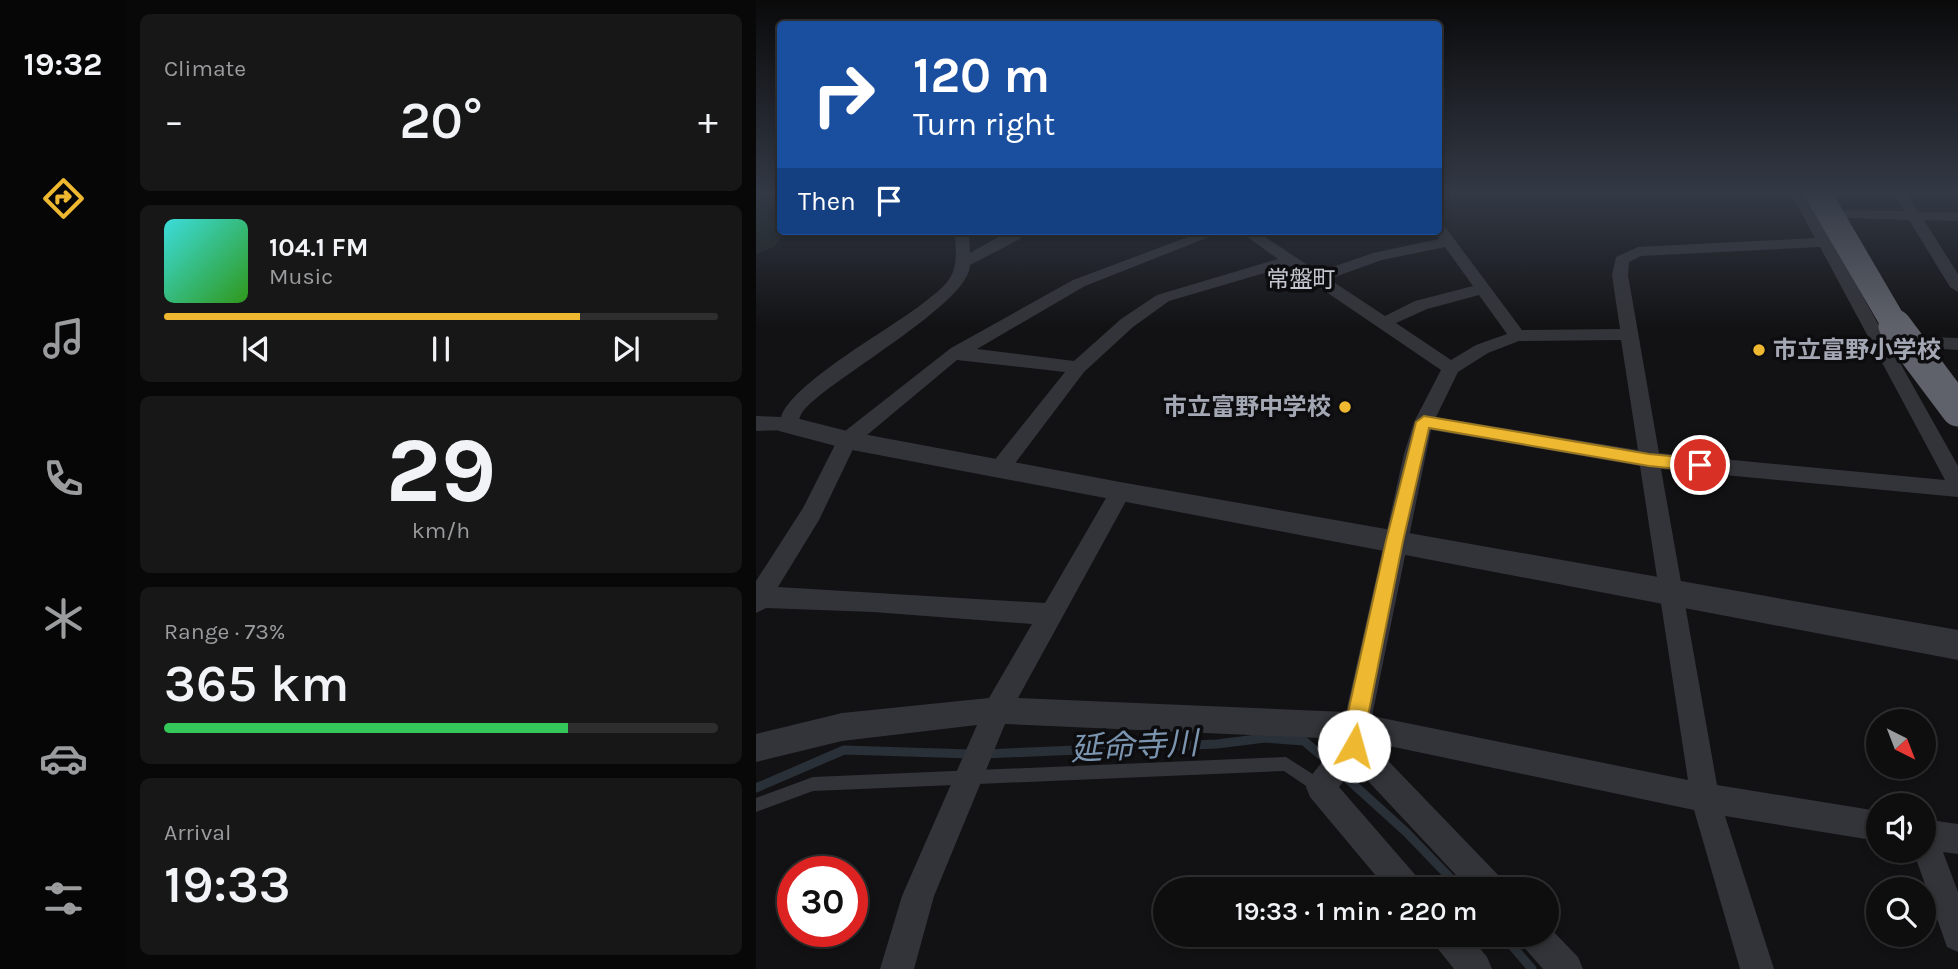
<!DOCTYPE html>
<meta charset="utf-8">
<style>
body{margin:0;font-family:Karla,"Noto Sans JP",sans-serif;background:#171718;color:#f1f3f6;height:100vh;display:flex;flex-direction:column;font-size:26px;white-space:nowrap}
*{box-sizing:border-box;margin:0}
p{font-size:23px;color:#9b9c9e}
.icon{flex:none;width:38px;height:38px;fill:none;stroke:currentColor;stroke-width:2;stroke-linecap:round;stroke-linejoin:round}
.map{position:relative;flex:1;overflow:hidden}
.details{display:flex;flex-direction:column;gap:14px;padding:14px;background:#080808;width:630px}
.details>*{flex:none}
.guide{position:absolute;left:21px;top:21px;width:665px;height:214px;border-radius:7px;box-shadow:0 4px 10px #0003,0 0 0 2px #2e2e2f;background:#1a4fa0;color:#fff;overflow:hidden}
.needle{width:46px;rotate:138deg}
.fabs{position:absolute;left:1110px;top:709px;display:grid;gap:14px}
.fabs a{display:grid;place-items:center;width:70px;height:70px;border-radius:50%;background:#0e0e0f;box-shadow:0 4px 10px #0003,0 0 0 2px #2e2e2f;font-size:35px}
.speed{position:absolute;left:21px;top:856px;display:flex;gap:14px;font-size:35px;font-weight:700;text-align:center}
.speed>*{display:grid;place-content:center;width:91px;height:91px;border-radius:50%;background:#0e0e0f;box-shadow:0 4px 10px #0003,0 0 0 2px #2e2e2f;line-height:1}
.speed .limit{border:10px solid #d22;background:#fff;color:#111}
.pin{position:absolute;display:grid;place-items:center;width:60px;height:60px;color:#fff;margin:-30px;border:4px solid #fff;border-radius:50%;box-shadow:0 2px 7px #0007}
.me{position:absolute;width:77px;margin:-38px;rotate:7deg;stroke-linejoin:round;filter:drop-shadow(0 0 5px #0008)}
.turn{display:flex;align-items:center;gap:24px;height:147px;padding:0 21px;font-size:32px}
.turn .icon{width:91px;height:91px;stroke-width:2.5}
.turn b{display:block;font-size:49px;line-height:60px}
.then{display:flex;align-items:center;height:66px;padding:0 21px;background:#0003;gap:14px;font-size:26px}
.big{font-size:52px;font-weight:600;line-height:1.1}
.details .tile{flex:1;display:flex;flex-direction:column;justify-content:center;gap:10px;min-width:0;padding:0 24px;border-radius:10px;background:#171718}
.details .dial{align-items:center;gap:0}
.dial b{font-size:91px;line-height:1}
.song{display:flex;align-items:center;gap:21px}
.cover{width:84px;height:84px;border-radius:10px;background:linear-gradient(135deg,hsl(180 70% 55%),hsl(110 70% 35%))}
.played{height:7px;border-radius:4px;background:linear-gradient(90deg,#eeb830 75%,#2e2e2f 75%)}
.keys{display:flex;justify-content:space-around;direction:ltr}
.heat{display:flex;justify-content:space-between;align-items:center;font-size:38px;direction:ltr}
.charge{height:10px;border-radius:5px;background:linear-gradient(90deg,#34c759 73%,#2e2e2f 0)}
.trip{position:absolute;left:397px;top:877px;width:406px;height:70px;border-radius:35px;background:#0e0e0f;box-shadow:0 4px 10px #0003,0 0 0 2px #2e2e2f;font-weight:600;line-height:70px;text-align:center}
main{display:flex;flex:1;min-height:0}
.dock{display:flex;flex-direction:column;width:126px;justify-content:space-around;align-items:center;background:#060606;color:#9b9c9e}
.dock .icon{width:49px;height:49px}
.dock .selected{color:#eeb830}
.dock b{font-size:32px;color:#f1f3f6}
.map>svg:first-child{display:block}
.green{fill:#191f1a}
.lines{fill:none;stroke-linecap:round;stroke-linejoin:round}
.stream{stroke:#293037;stroke-width:9}
.service{fill:#333439;fill-rule:evenodd}
.minor{fill:#333439;fill-rule:evenodd}
.tertiary{fill:#333439;fill-rule:evenodd}
.motorway-bridge-far1{stroke:#5f626a;stroke-width:26}
.motorway-bridge{stroke:#5f626a;stroke-width:33}
.route{fill:#eeb830;stroke:#9b781f;stroke-width:2}
.poi-dot{fill:#eeb830;stroke:#0d0d0f;stroke-width:2.5}
.labels{text-anchor:middle;stroke-width:7;stroke-linejoin:round;paint-order:stroke}
.far-quarter-label{font-size:23px;fill:#c5c7d0;stroke:#0d0d0f}
.poi-label{font-size:24px;font-weight:bold;fill:#a4a8b4;stroke:#0d0d0f;text-anchor:start}
.near-water-label{font-size:32px;font-style:italic;fill:#7b94af;stroke:#0d0d0f}
</style>
<main>
<nav class="dock">
<b>19:32</b>
<svg class="icon selected" aria-label="directions" viewBox="0 0 24 24"><path d="M12 3l9 9-9 9-9-9zM9 14v-3h6M13 9l2 2-2 2"/></svg>
<svg class="icon" aria-label="music" viewBox="0 0 24 24"><path d="M9 18V5l10-2v13"/><circle cx="6" cy="18" r="3"/><circle cx="16" cy="16" r="3"/></svg>
<svg class="icon" aria-label="phone" viewBox="0 0 24 24"><path d="M5 4h4l2 5-3 2q2 4 5 5l2-3 5 2v4C11 20 4 13 5 4z"/></svg>
<svg class="icon" aria-label="climate" viewBox="0 0 24 24"><path d="M12 3v18M4 7l16 10M4 17L20 7"/></svg>
<svg class="icon" aria-label="car" viewBox="0 0 24 24"><path d="M5 17H2v-5l4-1 3-4h7l3 4 3 1v5h-3M9 17h6M6 11h13"/><circle cx="7" cy="17" r="2"/><circle cx="17" cy="17" r="2"/></svg>
<svg class="icon" aria-label="filters" viewBox="0 0 24 24"><path d="M4 7h16M4 17h16"/><circle cx="9" cy="7" r="2"/><circle cx="15" cy="17" r="2"/></svg>
</nav>
<section class="details">
<div class="tile"><p>Climate</p>
<div class="heat"><a>−</a><b class="big">20°</b><a>+</a></div>
</div>
<div class="tile">
<div class="song"><i class="cover"></i><div><b>104.1 FM</b><p>Music</p></div></div>
<div class="played"></div>
<div class="keys"><svg class="icon" aria-label="previous" viewBox="0 0 24 24"><path d="M18 5L8 12l10 7zM5 5v14"/></svg><svg class="icon" aria-label="pause" viewBox="0 0 24 24"><path d="M8 5v14M16 5v14"/></svg><svg class="icon" aria-label="next" viewBox="0 0 24 24"><path d="M6 5l10 7-10 7zM19 5v14"/></svg></div>
</div>
<div class="tile dial"><b>29</b><p>km/h</p></div>
<div class="tile"><p>Range · 73%</p><b class="big">365 km</b><div class="charge"></div></div>
<div class="tile"><p>Arrival</p><b class="big">19:33</b></div>
</section>
<div class="map">
<svg width="1202" height="969" viewBox="0 0 1202 969">
<rect width="100%" height="100%" fill="#121214"/>
<path class="green" d="M0 192H24V200L6 216 24 219V231H31L18 247 0 255Z"/>
<g class="lines">
<g class="stream">
<path d="M228 754 461 744 509 738 548 741 573 762"/>
<path d="M586 774 650 832 705 889"/>
<path d="M0 788 88 750 214 754"/>
<path d="M746 934 776 969"/>
</g>
<path class="service" d="M530 757 569 782 571 787 569 792 564 794 559 792 528 771 57 791 0 812V798L57 777Z"/>
<g class="minor">
<path d="M1034 192H1048L1058 210 1148 211 1136 192H1150L1162 212 1202 213V221L1168 220 1202 274V292L1194 287 1153 220 1062 217 1202 466V497L905 469 961 785 1122 811V841L969 816 1018 969H984L938 810 614 742 745 878 750 889H713L599 767 583 787 662 878 667 889H631L554 797 550 787 554 777 585 739 249 724 178 896 158 969H124L146 896 221 725 86 741 0 762V734L86 713 233 698 276 624 117 612 10 608 0 613V581L47 508 84 435 195 348 317 280 448 231H468L329 286 221 349 318 361 365 319 401 295 522 259 483 231H500L562 272 617 253 683 239 678 231H682V223L687 224 766 330 864 329 856 275 860 257 882 247 1059 238ZM689 247 717 286 659 301 629 316 573 279 626 260ZM1064 247 1189 480 903 453 872 275 873 262 885 256ZM532 266 685 370 658 422 648 454 590 712 262 698 375 492 371 486H357L289 603 22 587 63 520 99 445 201 360 309 372 237 462 234 468 237 474H251L328 372 377 327 413 301ZM723 295 751 334 720 345 695 360 640 323 671 309ZM865 340 882 450 680 417 702 372 732 353 763 341ZM675 430 884 466 932 780 616 716Z"/>
<path d="M199 231H213L214 253 253 231H267L264 239 214 265C214 303 77 377 48 410 43 416 42 424 39 430L0 431V416L25 417C36 383 134 329 166 304 177 295 190 287 196 274 202 263 199 243 199 231Z"/>
<path d="M1145 336 1202 338V350L1139 346 1136 342Z"/>
<path d="M1167 819 1202 824V854L1187 852 1202 892V952L1191 947 1157 850H1167Z"/>
<path d="M791 925 822 957 827 969H787L766 945 761 934H791Z"/>
<path d="M674 934H712L731 957 736 969H698L679 945Z"/>
</g>
<path class="tertiary" d="M32 416 91 431 364 482 1202 630V660L91 449 23 431 20 425 23 419Z"/>
<path class="motorway-bridge-far1" d="M1061 192 1140 327"/>
<path class="motorway-bridge" d="M1139 326 1202 410"/>
</g>
<linearGradient id="sky" x2="0" y2="1"><stop stop-color="#0a0a0b"/><stop offset="0.59" stop-color="#333945"/><stop offset="1" stop-color="#333945" stop-opacity="0"/></linearGradient>
<rect width="1202" height="328" fill="url(#sky)"/>
<path class="route" d="M668 416 893 454 944 459 952 465 944 471 893 466 673 428 647 541 610 726 606 753 598 756 591 753 588 746 589 726 630 541 660 422Z"/>
<g class="poi-dot">
<circle cx="1003" cy="350" r="7"/>
<circle cx="589" cy="407" r="7"/>
</g>
<g class="labels">
<g class="far-quarter-label">
<text x="545" y="287">常盤町</text>
</g>
<g class="poi-label">
<text x="1017" y="358">市立富野小学校</text>
<text x="575" y="415" text-anchor="end">市立富野中学校</text>
</g>
<g class="near-water-label">
<text transform="translate(378 746) rotate(-3)" y="11">延命寺川</text>
</g>
</g>
</svg>
<div class="fabs">
<a><svg class="needle" viewBox="-14 -14 28 28"><path d="M0-13l5 13h-10z" fill="#e53935"/><path d="M0 13l5-13h-10z" fill="#9b9c9e"/></svg></a>
<a><svg class="icon" aria-label="sound" viewBox="0 0 24 24"><path d="M4 9h4l5-4v14l-5-4H4zM17 9q2 3 0 6"/></svg></a>
<a><svg class="icon" aria-label="search" viewBox="0 0 24 24"><circle cx="10" cy="10" r="6"/><path d="M15 15l6 6"/></svg></a>
</div>
<div class="speed"><div class="limit">30</div></div>
<div class="pin" style="left:944px;top:465px;background:#d93025"><svg class="icon" aria-label="arrive" viewBox="0 0 24 24"><path d="M6 21V4h12l-3 4 3 4H6"/></svg></div>
<svg class="me" style="left:598px;top:746px" viewBox="-20 -20 40 40"><circle r="19" fill="#fff"/><path d="M0-13L10 11 0 6-10 11z" fill="#eeb830"/></svg>
<div class="trip">19:33 · 1 min · 220 m</div>
<div class="guide">
<div class="turn"><svg class="icon" aria-label="right" viewBox="0 0 24 24"><path d="M7 20v-9h11M14 6l5 5-5 5"/></svg><div><b>120 m</b>Turn right</div></div>
<div class="then">Then<svg class="icon" aria-label="arrive" viewBox="0 0 24 24"><path d="M6 21V4h12l-3 4 3 4H6"/></svg></div>
</div>
</div>
</main>
